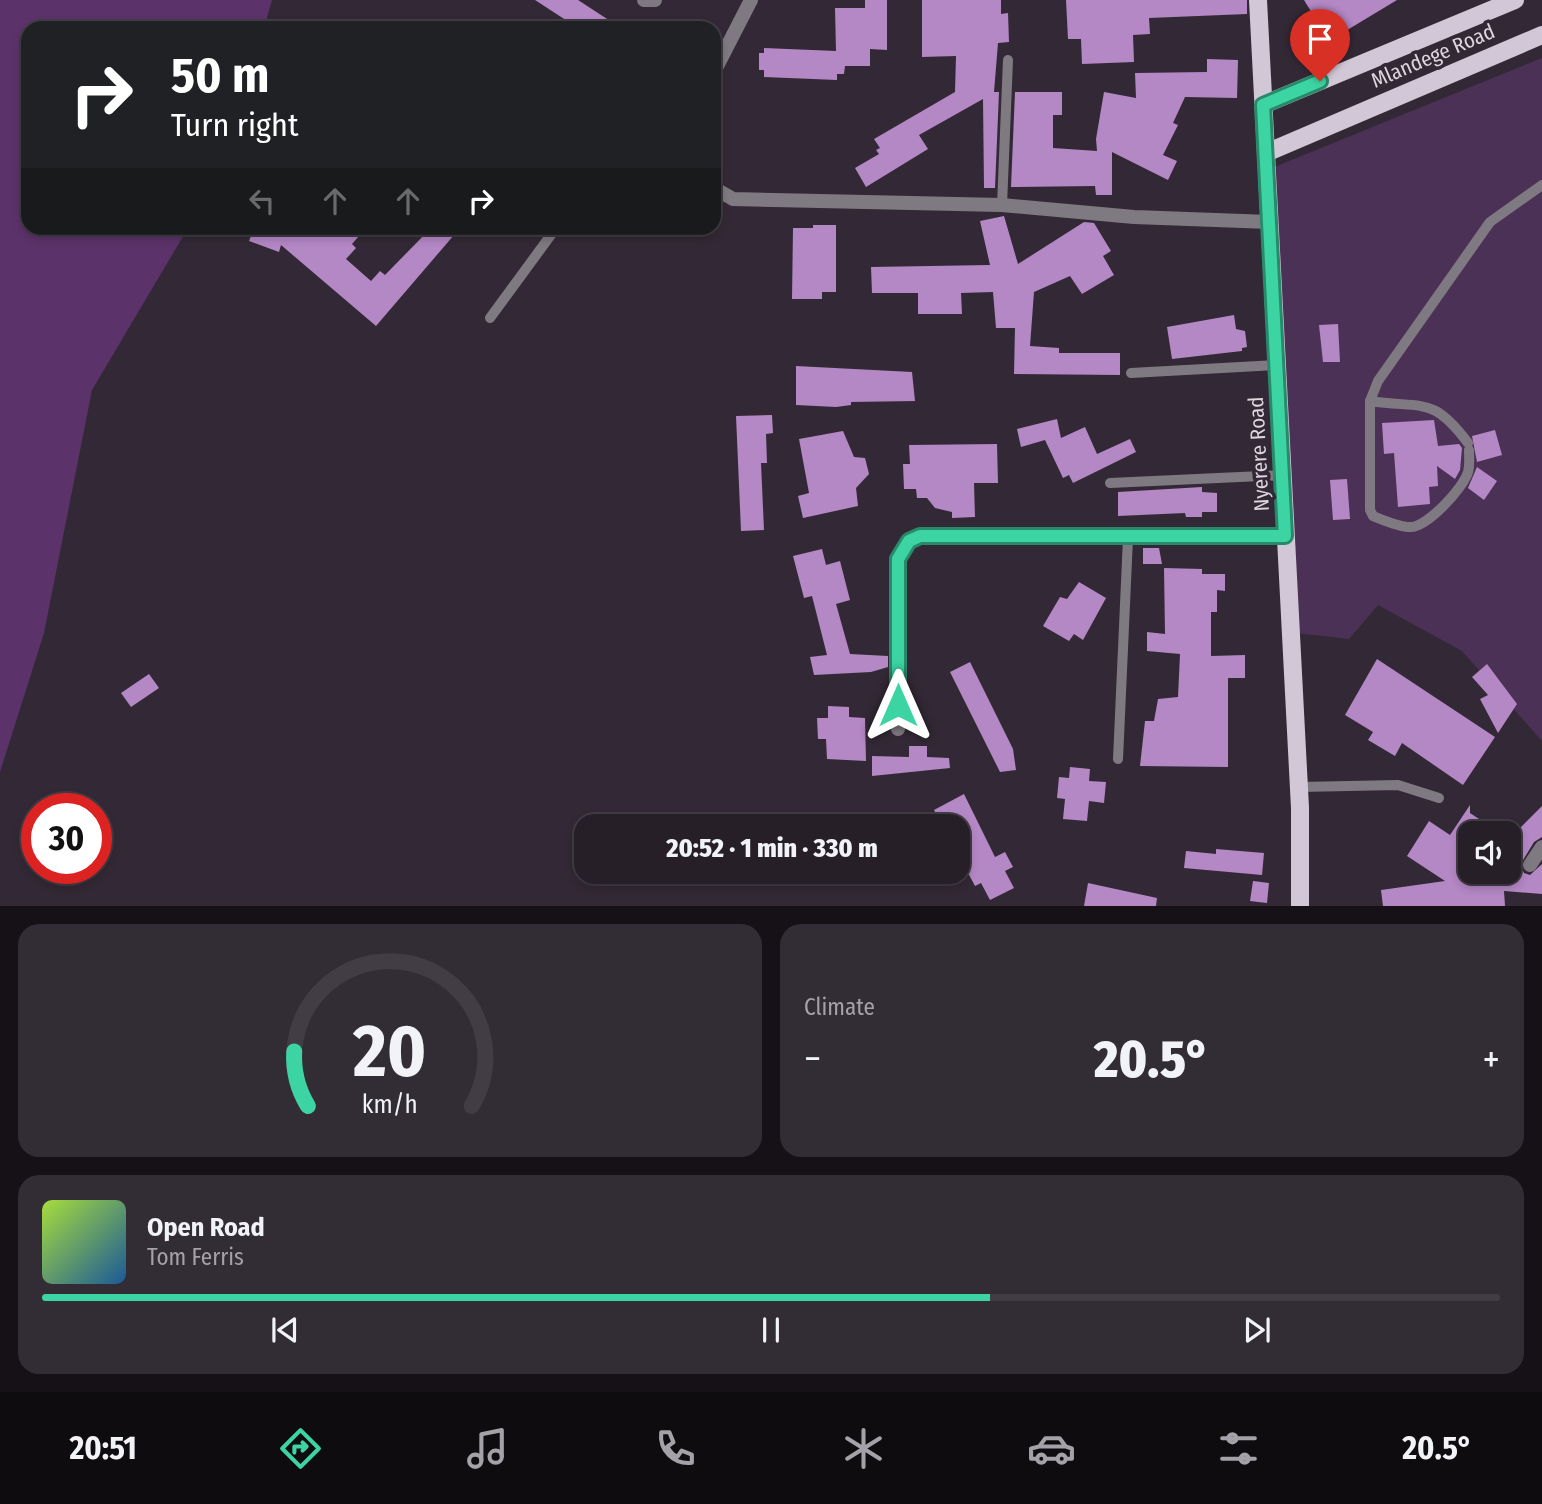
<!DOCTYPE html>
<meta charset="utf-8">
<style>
body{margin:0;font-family:"Fira Sans Condensed",sans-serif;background:#322c34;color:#f1f3f6;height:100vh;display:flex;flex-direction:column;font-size:26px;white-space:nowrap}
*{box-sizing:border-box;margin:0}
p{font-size:23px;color:#a4a2a8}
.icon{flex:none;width:38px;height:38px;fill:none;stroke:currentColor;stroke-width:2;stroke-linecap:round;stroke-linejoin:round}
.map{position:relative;height:906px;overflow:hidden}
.details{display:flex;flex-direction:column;gap:18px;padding:18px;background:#151116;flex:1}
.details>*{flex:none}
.banner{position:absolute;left:21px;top:21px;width:700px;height:214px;border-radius:21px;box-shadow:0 4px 10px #0003,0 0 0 2px #423d45;background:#202124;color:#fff;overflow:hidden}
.buttons{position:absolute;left:1458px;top:821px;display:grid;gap:14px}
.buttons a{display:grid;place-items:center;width:63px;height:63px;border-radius:14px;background:#261f28;box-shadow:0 4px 10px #0003,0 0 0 2px #423d45;font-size:35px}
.speed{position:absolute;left:21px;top:793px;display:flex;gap:14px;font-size:35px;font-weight:700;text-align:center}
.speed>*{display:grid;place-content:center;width:91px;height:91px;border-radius:50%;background:#261f28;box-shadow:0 4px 10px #0003,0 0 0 2px #423d45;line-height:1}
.speed .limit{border:10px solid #d22;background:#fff;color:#111}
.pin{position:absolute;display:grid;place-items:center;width:60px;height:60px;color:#fff;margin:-72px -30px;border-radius:50% 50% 50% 0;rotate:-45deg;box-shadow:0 0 7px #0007}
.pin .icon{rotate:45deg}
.me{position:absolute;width:77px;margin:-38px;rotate:0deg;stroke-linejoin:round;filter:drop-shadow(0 0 5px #0008)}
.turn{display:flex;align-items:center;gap:24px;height:147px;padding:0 35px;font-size:32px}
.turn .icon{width:91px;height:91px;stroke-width:2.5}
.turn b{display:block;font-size:49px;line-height:60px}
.lanes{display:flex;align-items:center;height:66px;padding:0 35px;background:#0003;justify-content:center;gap:35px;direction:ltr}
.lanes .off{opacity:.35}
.big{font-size:52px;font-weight:800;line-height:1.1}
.details .card{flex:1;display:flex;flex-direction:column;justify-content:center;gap:10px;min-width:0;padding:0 24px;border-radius:21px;background:#322c34}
.details .dial{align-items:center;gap:0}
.dial svg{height:182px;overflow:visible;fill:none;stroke:#423d45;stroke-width:7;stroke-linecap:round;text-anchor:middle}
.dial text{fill:#f1f3f6;stroke:none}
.song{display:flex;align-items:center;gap:21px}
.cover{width:84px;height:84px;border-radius:10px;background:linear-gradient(135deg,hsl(80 70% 55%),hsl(210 70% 35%))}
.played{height:7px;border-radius:4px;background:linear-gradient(90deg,#3dd4a3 65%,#423d45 65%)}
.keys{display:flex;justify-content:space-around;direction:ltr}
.heat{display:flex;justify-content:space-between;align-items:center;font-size:38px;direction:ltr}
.details .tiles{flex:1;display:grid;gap:18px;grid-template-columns:1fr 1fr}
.card:last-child{grid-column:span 2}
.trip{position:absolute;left:574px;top:814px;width:396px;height:70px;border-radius:21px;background:#261f28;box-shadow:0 4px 10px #0003,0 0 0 2px #423d45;font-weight:800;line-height:70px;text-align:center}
.menu{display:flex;height:112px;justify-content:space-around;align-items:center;background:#0f0c10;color:#a4a2a8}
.menu .icon{width:49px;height:49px}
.menu .current{color:#3dd4a3}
.menu b{font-size:32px;color:#f1f3f6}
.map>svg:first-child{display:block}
.green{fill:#4c3156}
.water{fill:#5c326a}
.building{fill:#b487c5}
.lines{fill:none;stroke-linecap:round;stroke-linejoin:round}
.lane{stroke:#7f7a81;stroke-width:10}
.street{stroke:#7f7a81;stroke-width:14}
.primary{stroke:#d2c7d6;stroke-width:18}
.route-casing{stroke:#288a6a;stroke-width:18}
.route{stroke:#3dd4a3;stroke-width:12}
.labels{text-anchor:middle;stroke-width:7;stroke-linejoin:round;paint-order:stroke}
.street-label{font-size:21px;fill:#ddd6df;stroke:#332936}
</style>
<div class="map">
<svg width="1542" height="906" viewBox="0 0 1542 906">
<rect width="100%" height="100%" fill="#332936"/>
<path class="green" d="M1542 58V741L1462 651 1378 605 1349 639 1296 633 1272 168Z"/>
<path class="water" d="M0 0H272L264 28H28V228H188L92 390 44 633 0 772Z"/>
<g class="building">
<path d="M535 0H578L621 28H578Z"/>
<path d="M865 0H887V50L870 49V66H845L844 74H837V80L764 77V70H759V53H764V48L836 51 835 8H865Z"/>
<path d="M922 0H1001V14L1008 13 1009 42 998 43 994 92H999L995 188H984L983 99 919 135 928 149 866 187 855 168 879 154 876 150 880 148 874 139 955 92 956 56 922 57Z"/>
<path d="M1066 0H1247V14L1149 18 1150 34 1133 35 1134 62 1082 64 1081 39H1068Z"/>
<path d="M1304 0H1397L1329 41Z"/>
<path d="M1207 59 1238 60 1237 98 1185 97 1173 123 1178 125 1163 155 1177 161 1168 180 1112 152V195H1096L1095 186 1011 187 1015 92H1062V115H1053V148L1097 151 1096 139 1104 92 1136 98 1135 73 1207 72Z"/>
<path d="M1004 216 1018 264 1084 222 1094 223 1111 251 1103 256 1114 275 1082 294 1070 276 1034 292 1030 346 1059 348V353H1120V375L1014 374 1015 328H996L993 292 961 293 962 314H918V293H872L871 267 990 265 980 221Z"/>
<path d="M813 225H836V292H822V299H792L793 228H813Z"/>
<path d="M254 228H366L352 244 356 248 346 259 371 281 380 271 385 275 431 228H460L376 326 281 245 279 252 249 241Z"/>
<path d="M1234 315 1236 329 1245 331 1247 347 1242 348V351L1172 359 1167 327Z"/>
<path d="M1338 324 1340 362H1323L1319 325Z"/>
<path d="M796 366 912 372 915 401 851 402V405L836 407 796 405Z"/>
<path d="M772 415 773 433 766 434 767 463H761L764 530 741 531 736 416Z"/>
<path d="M1057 419 1061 438 1085 427 1097 454 1130 439 1136 452 1073 483 1069 475 1063 478 1045 440 1021 447 1017 429Z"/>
<path d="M1434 420 1438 446 1459 444 1462 448 1460 470 1455 479 1437 466 1438 486 1429 487 1430 504 1398 507 1394 453 1384 454 1382 423Z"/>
<path d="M1495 430 1502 455 1477 462 1472 436Z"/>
<path d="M843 431 854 457 865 458 869 474 856 488 858 506 803 518 798 496 809 493 799 439Z"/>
<path d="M997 444 998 483H974L975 517 952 518V512L935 508 927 498H917L916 489H904L903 464H910L909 445Z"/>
<path d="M1477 467 1497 481 1484 500 1468 488Z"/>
<path d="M1347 479 1350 519 1333 520 1330 480Z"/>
<path d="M1202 487V492L1217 493V512H1202V517H1186L1185 513 1118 516V492Z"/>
<path d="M1143 548H1159L1162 564H1143Z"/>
<path d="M822 549 826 565 840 561 850 600 836 604 850 654 888 656V667L871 672 814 675 810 657 827 655 812 596 804 598 793 556Z"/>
<path d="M1164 568 1202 569V574H1225V591L1217 590V612H1211V656L1245 655V678H1228V767L1140 766 1145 721H1154L1158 699 1178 697 1180 654 1147 651V632L1165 634Z"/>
<path d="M1079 582 1106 598 1083 640 1074 634 1069 641 1043 626 1060 597 1067 599Z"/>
<path d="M1377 659 1495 737 1463 785 1402 743 1395 756 1368 740 1373 732 1345 715Z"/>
<path d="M970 662 1013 749 1016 770 1000 772 950 672Z"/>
<path d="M1487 664 1517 704 1498 733 1480 699 1488 695 1472 677Z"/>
<path d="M149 674 159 688 131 707 121 693Z"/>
<path d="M828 706 849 707V717L865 718 866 761 827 759 826 739H818L817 718H828Z"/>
<path d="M909 746H927V757L949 758 950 768 872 776V756L909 757Z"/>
<path d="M1070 767 1090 769 1089 781 1106 782 1104 803 1089 801 1087 821 1063 819 1065 799 1057 798 1059 777 1069 778Z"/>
<path d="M964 794 995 857 1005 852 1013 867 1005 871 1014 888 990 900 981 883 975 886 967 871 957 847V826H943L934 810Z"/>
<path d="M1470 805V813L1500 833H1470V872H1508V826L1516 832 1542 806V837L1534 842 1520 865 1524 873 1530 875 1542 864V894L1504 891 1505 906H1383L1381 890 1445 881 1407 856 1429 821 1450 835Z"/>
<path d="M1216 849 1264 853 1262 875 1184 868 1186 851 1216 854Z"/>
<path d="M1253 881 1269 883 1267 903 1250 901Z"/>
<path d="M1088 883 1157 898 1156 906H1084Z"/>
</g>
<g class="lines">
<g class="lane">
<path d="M1002 205 1008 60"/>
<path d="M490 318 556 228"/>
<path d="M1131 373 1277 365"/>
<path d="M1370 401 1378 381 1490 222 1542 185"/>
<path d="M1468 443C1432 395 1423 409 1370 401V510L1373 516C1383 520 1399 527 1410 527 1427 528 1464 487 1468 472 1470 465 1469 457 1469 450"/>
<path d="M1110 483 1284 475"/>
<path d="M1118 759 1128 538"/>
<path d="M1299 787 1398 785 1439 798"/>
</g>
<g class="street">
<path d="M644 0H655"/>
<path d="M714 72 751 0"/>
<path d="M714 188 733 199 1002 205 1134 217 1270 222"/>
<path d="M898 729V559L909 540 920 536H1285"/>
<path d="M1530 865 1542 847"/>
</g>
<g class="primary">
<path d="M1258 0 1300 808V906"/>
<path d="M1263 105 1515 0"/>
<path d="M1266 153 1542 35"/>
</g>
</g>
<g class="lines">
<defs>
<path id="route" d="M898 705V559L909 541 920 536H1285L1263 105 1320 81"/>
</defs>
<use href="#route" class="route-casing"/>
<use href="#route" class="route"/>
</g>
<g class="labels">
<g class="street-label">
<text transform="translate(1433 56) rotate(-23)" y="7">Mlandege Road</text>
<text transform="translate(1259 454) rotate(-93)" y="7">Nyerere Road</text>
</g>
</g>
</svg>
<div class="buttons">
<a><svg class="icon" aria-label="sound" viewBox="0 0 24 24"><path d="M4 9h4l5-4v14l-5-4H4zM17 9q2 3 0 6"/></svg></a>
</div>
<div class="speed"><div class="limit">30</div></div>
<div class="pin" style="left:1320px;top:81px;background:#d93025"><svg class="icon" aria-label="arrive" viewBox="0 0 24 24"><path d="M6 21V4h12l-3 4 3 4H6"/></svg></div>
<svg class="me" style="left:898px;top:705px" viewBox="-20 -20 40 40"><path d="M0-17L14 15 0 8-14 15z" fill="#3dd4a3" stroke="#fff" stroke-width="4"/></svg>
<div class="trip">20:52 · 1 min · 330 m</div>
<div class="banner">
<div class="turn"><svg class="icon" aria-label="right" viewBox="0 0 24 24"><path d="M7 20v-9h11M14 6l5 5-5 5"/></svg><div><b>50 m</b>Turn right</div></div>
<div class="lanes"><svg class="icon off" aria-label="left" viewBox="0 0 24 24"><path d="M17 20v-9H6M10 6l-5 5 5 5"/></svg><svg class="icon off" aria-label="ahead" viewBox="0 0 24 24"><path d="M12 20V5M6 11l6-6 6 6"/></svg><svg class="icon off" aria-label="ahead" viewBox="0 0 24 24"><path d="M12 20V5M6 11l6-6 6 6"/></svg><svg class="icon" aria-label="right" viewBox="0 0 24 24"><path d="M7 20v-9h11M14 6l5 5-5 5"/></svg></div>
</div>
</div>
<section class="details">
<div class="tiles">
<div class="card dial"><svg viewBox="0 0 100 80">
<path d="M14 69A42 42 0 1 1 86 69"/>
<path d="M14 69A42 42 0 0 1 8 45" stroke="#3dd4a3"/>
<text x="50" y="56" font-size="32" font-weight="700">20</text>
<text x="50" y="72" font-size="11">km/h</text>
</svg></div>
<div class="card"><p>Climate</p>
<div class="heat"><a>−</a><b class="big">20.5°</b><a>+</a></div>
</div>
<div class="card">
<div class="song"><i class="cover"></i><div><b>Open Road</b><p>Tom Ferris</p></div></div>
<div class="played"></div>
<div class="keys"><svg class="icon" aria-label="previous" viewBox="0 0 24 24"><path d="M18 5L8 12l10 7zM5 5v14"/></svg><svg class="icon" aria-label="pause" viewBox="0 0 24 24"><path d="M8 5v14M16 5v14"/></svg><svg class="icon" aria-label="next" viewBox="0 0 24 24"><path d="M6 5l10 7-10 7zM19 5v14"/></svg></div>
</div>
</div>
</section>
<nav class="menu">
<b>20:51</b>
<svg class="icon current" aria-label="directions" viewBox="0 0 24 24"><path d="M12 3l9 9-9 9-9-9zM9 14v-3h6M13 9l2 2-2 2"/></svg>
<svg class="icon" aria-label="music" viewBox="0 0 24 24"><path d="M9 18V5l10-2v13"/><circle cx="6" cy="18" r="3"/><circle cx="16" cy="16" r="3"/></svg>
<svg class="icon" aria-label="phone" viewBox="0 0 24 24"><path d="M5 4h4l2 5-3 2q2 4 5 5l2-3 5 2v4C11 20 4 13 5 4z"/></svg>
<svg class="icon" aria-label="climate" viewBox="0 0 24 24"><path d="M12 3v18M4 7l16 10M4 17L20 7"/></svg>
<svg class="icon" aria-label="car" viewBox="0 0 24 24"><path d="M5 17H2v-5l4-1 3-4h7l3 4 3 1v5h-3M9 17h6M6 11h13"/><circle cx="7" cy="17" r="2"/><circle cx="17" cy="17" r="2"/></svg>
<svg class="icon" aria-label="filters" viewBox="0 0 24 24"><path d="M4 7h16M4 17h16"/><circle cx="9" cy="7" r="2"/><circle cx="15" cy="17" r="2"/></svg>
<b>20.5°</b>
</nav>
